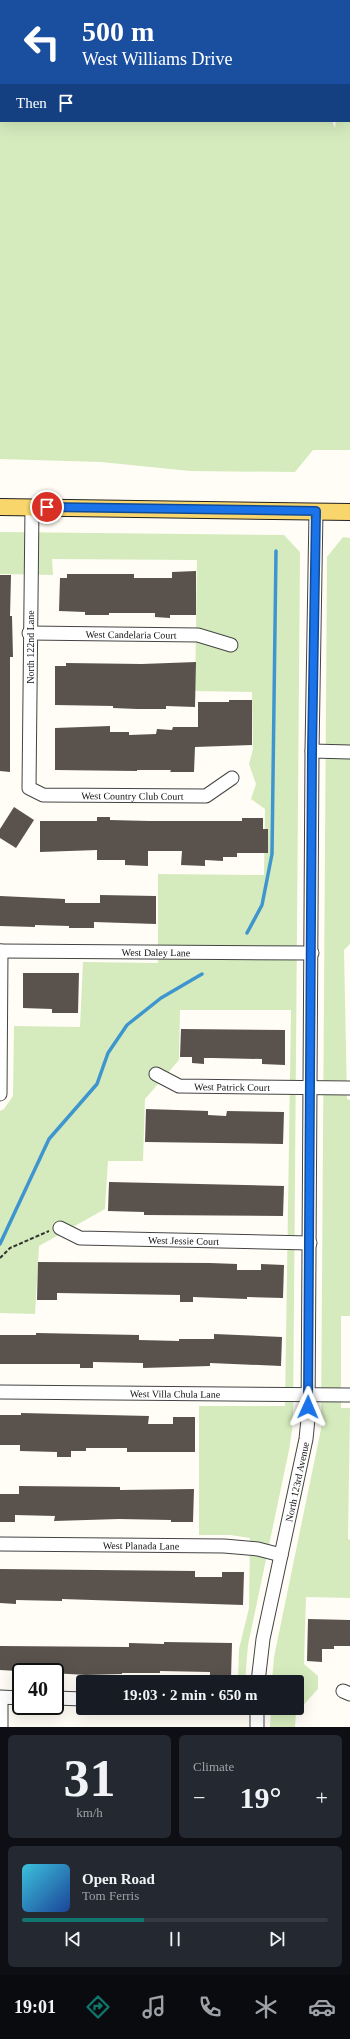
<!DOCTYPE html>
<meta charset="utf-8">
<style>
body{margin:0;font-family:Georgia,serif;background:#242831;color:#f1f3f6;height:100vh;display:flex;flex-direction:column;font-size:15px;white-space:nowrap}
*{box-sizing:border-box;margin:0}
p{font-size:13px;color:#9ea1a6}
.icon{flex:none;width:22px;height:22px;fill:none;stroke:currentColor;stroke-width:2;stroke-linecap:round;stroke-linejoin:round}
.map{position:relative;height:1727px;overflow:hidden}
.drawer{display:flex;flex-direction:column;gap:8px;padding:8px;background:#0d0f14;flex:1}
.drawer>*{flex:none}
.top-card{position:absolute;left:0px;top:0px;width:350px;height:122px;box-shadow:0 4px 16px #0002;background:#1a4fa0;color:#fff;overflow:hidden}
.speed{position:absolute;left:12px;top:1663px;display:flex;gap:8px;font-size:20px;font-weight:700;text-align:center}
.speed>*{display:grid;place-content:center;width:52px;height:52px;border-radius:50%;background:#171b24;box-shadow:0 4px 16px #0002;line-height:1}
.speed .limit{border:2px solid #111;border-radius:6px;background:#fff;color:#111}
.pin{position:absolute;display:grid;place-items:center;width:34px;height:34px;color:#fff;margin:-17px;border:2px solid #fff;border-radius:50%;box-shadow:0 1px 4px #0007}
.me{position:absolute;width:44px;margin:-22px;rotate:1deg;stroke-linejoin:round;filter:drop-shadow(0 0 3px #0008)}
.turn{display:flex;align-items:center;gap:14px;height:84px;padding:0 16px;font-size:18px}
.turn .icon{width:52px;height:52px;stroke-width:2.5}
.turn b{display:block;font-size:28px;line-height:34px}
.then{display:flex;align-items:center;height:38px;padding:0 16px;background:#0003;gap:8px;font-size:15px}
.big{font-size:30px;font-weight:600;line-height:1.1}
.drawer .widget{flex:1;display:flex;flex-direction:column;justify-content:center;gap:6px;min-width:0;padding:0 14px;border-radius:6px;background:#242831}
.drawer .dial{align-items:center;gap:0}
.dial b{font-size:52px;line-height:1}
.song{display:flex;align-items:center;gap:12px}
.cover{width:48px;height:48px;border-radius:6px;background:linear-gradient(135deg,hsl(190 70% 55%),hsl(220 70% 35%))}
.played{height:4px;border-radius:2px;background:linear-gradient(90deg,#0f766e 40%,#363941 40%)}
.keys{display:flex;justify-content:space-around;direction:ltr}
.heat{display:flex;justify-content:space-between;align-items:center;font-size:22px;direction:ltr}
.drawer .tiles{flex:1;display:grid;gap:8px;grid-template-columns:1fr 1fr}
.widget:last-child{grid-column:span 2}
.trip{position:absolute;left:76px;top:1675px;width:228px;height:40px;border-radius:4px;background:#171b24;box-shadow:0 4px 16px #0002;font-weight:600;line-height:40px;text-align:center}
.tab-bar{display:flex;height:64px;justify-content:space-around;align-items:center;background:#090b0e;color:#9ea1a6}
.tab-bar .icon{width:28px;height:28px}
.tab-bar .current{color:#0f766e}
.tab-bar b{font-size:18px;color:#f1f3f6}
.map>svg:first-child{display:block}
.green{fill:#d5ebbd}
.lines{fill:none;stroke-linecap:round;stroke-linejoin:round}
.stream{stroke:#3f96cf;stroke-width:3.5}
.building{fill:#5a524d}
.minor-casing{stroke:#444;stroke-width:15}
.major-casing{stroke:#222;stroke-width:18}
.path{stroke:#333;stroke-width:2;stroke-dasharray:4 2;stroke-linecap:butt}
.minor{stroke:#fff;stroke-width:13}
.major{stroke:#f9d66b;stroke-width:16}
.route-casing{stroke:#114b97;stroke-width:10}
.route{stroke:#1a73e8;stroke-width:7}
.labels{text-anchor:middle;stroke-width:4;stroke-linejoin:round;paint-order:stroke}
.street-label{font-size:10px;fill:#111;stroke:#fff}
</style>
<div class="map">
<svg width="350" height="1727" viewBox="0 0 350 1727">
<rect width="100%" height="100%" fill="#fffdf5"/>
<g class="green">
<path d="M0 0 273 1H1V121H332L335 128 336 121H349V1L335 0H350V450H313L295 472 190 471 101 462 0 459Z"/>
<path d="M0 532 284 535 300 552 293 1424 289 1450 248 1645 245 1682H238L239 1649 249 1608 250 1538 230 1535H199V1406H285L291 1010H180L179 1060 145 1099 143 1161H108L105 1209 39 1246 35 1314 0 1313V1111L4 1109 13 1096 14 1026 80 1027 83 962 158 963V874L264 875 265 809 251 799 256 784 249 764 253 749 252 692 195 691 197 560 52 559 53 575 0 574Z"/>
<path d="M343 537 350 538V944L344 950 347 1099 350 1100V1316H341V1408H350L348 1539 350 1540V1598L306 1597 304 1664 318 1676V1689L296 1713 295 1727H270L271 1708H297V1682H272L274 1657 321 1429 327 557Z"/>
</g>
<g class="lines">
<g class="stream">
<path d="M247 933 262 905 272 854 276 551"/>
<path d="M0 1244 49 1139 97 1084 108 1053 127 1025 161 998 202 974"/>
</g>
</g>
<g class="building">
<path d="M196 571V615H170V618L155 617V613H109V615H85V612L59 611 60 578H67V574H134V578H172V572Z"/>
<path d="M0 575H11L10 616H12L13 657H10V772L0 771Z"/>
<path d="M196 662 195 707 166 706V709H137L113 708V706L55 705V666H66V663L142 664Z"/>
<path d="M229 700H252V745L195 747 194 772H170L171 770H137V771L55 770V728L110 726V732H129V735L156 734 157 729 172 730 173 727H198V702H229Z"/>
<path d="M14 807 34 820 16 848 0 838V829Z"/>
<path d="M97 817H110V820L149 821H242V818H263V829H268V853H237V857H223V861L205 860V866L181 865 182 851H148V866L125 865V860H97V850L40 852V821H97Z"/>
<path d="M100 895 156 896V924L94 922V928H69V926L35 925V927L0 926V896L65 899V903H100Z"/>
<path d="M23 973H79L78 1013H52V1009L23 1008Z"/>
<path d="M181 1029 285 1030V1065L262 1064V1059L213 1058H204V1064L192 1063V1057H180Z"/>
<path d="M146 1109 208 1111V1115L226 1116 227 1111 284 1112 283 1144 145 1142Z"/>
<path d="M109 1182 284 1186 283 1216 144 1215V1212L108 1211Z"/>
<path d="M38 1262 210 1263 237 1264V1270H261V1264L284 1265 283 1298 247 1297V1299L193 1297V1302H180V1295L57 1293V1300H37Z"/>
<path d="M36 1333 139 1335V1340L179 1341V1339H214V1334L282 1337 281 1366 210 1363V1366L143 1368V1363L93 1362V1368H80V1364H0V1335H36Z"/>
<path d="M21 1413 149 1416 148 1424H173V1417H195V1452H127V1448H86V1451H71V1457H57V1452L20 1451V1445H0V1415H21Z"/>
<path d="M19 1486 120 1487V1490L194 1489 193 1522H171V1520L119 1519 54 1521 55 1516 15 1515V1522H0V1494H19Z"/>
<path d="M0 1569 195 1571V1577H222V1572H244L243 1605 62 1599V1601L16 1600V1604L0 1603Z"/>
<path d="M308 1619 350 1620V1646H334V1649H322V1662L307 1661Z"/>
<path d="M164 1642 232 1643 231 1678H210V1672L160 1671V1673H122V1674L86 1675 0 1670V1646L129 1647V1643L164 1644Z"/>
</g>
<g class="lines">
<defs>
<g id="minor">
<path id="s1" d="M32 507 29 788 43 795 206 796 232 778"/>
<path id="s2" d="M29 633 198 635 231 645"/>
<path d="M312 751 350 752"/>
<path id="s3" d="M0 951 312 953"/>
<path id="s4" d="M156 1074 179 1086 350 1088"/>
<path d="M0 1094 1 951"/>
<path id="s5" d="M60 1228 80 1238 310 1243"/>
<path id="s6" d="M0 1392 350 1395"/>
<path id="s7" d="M0 1544 224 1546 258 1549 281 1555"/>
<path id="s8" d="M258 1682 263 1639 306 1439 308 1419 312 751 316 511"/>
<path d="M343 1691 350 1694"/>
<path d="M0 1697 21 1698"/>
<path d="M55 1698 83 1699"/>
<path d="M1 1727V1698"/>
<path d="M257 1727V1708"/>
</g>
<path id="major" d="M0 507 350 512"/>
</defs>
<use href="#minor" class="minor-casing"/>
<use href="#major" class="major-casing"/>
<path class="path" d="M0 1258 10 1248 49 1231"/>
<use href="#minor" class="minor"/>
<use href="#major" class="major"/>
</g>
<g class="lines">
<defs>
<path id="route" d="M47 507 316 511 312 751 308 1407"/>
</defs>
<use href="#route" class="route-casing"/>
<use href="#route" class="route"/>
</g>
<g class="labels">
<g class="street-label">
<text dy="4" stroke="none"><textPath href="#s2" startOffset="102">West Candelaria Court</textPath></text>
<text transform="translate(30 647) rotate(-90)" y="4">North 122nd Lane</text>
<text dy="4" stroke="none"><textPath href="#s1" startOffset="386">West Country Club Court</textPath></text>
<text dy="4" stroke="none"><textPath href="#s3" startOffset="156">West Daley Lane</textPath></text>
<text dy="4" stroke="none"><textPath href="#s4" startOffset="79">West Patrick Court</textPath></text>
<text dy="4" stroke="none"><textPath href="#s5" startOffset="126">West Jessie Court</textPath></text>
<text dy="4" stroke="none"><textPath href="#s6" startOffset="175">West Villa Chula Lane</textPath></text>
<text dy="4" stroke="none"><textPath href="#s8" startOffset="204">North 123rd Avenue</textPath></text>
<text dy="4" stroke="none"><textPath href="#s7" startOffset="141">West Planada Lane</textPath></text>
</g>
</g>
</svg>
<div class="speed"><div class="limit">40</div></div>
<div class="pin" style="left:47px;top:507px;background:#d93025"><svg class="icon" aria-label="arrive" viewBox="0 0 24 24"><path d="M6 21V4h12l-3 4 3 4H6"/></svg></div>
<svg class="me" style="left:308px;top:1407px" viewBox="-20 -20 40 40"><path d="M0-17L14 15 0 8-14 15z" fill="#1a73e8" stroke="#fff" stroke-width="4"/></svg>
<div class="trip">19:03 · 2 min · 650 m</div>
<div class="top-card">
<div class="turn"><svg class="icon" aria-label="left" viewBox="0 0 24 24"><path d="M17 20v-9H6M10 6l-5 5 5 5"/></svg><div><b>500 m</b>West Williams Drive</div></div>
<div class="then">Then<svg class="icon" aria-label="arrive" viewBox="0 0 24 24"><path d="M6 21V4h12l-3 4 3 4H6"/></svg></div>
</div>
</div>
<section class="drawer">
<div class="tiles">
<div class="widget dial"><b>31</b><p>km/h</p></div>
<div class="widget"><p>Climate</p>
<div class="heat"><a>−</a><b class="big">19°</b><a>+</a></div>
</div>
<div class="widget">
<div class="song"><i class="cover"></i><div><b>Open Road</b><p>Tom Ferris</p></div></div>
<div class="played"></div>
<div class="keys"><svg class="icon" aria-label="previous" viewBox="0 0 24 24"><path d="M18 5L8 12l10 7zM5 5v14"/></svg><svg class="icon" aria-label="pause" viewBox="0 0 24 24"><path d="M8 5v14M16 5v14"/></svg><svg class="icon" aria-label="next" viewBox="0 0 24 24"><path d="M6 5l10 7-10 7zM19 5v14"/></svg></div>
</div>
</div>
</section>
<nav class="tab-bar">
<b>19:01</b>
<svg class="icon current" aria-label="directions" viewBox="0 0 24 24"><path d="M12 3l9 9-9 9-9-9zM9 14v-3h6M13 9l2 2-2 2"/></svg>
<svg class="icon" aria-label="music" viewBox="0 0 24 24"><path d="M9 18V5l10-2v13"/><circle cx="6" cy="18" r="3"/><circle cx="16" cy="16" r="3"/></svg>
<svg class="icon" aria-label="phone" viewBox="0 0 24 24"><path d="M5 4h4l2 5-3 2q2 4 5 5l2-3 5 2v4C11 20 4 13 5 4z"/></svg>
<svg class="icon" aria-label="climate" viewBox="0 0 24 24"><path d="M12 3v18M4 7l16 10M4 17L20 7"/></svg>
<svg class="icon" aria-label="car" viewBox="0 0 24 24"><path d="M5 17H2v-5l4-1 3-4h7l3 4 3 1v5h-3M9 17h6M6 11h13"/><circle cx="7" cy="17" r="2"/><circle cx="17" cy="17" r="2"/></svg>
</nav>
